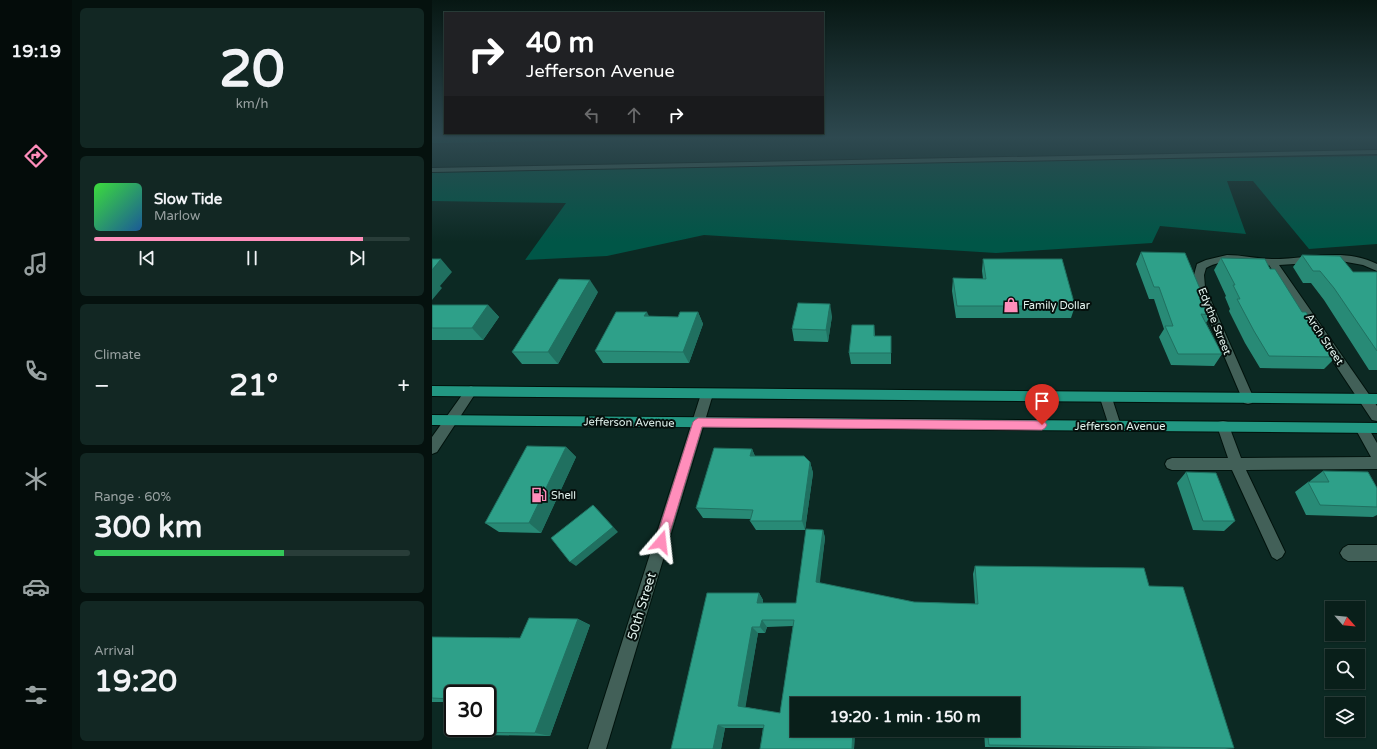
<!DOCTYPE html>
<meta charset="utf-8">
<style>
body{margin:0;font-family:"Varela Round",sans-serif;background:#122723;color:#f1f3f6;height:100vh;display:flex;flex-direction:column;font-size:15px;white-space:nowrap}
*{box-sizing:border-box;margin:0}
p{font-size:13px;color:#99a2a2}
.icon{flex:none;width:22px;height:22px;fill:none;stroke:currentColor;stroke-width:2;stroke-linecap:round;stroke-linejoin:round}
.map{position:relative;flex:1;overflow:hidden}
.panel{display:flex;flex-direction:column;gap:8px;padding:8px;background:#05110e;width:360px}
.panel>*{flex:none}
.top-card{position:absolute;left:12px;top:12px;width:380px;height:122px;border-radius:0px;box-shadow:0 1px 3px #0004,0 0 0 1px #293d39;background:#202124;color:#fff;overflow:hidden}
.needle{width:26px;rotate:117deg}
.buttons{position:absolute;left:893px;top:601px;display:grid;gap:8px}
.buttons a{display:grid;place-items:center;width:40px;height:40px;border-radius:0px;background:#091f1a;box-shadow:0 1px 3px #0004,0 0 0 1px #293d39;font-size:20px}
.speed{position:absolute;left:12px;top:685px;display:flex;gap:8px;font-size:20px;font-weight:700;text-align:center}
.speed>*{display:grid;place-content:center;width:52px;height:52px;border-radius:50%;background:#091f1a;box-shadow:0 1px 3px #0004,0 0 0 1px #293d39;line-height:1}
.speed .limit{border:2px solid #111;border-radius:6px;background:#fff;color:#111}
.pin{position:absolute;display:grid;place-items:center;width:34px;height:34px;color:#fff;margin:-41px -17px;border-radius:50% 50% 50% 0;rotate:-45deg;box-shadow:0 0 4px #0007}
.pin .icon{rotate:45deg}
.me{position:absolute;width:44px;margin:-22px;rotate:17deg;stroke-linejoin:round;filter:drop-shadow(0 0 3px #0008)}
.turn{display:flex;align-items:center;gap:14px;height:84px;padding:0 16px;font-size:18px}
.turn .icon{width:52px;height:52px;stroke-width:2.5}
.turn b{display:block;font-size:28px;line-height:34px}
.lanes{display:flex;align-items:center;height:38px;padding:0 16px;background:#0003;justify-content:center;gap:20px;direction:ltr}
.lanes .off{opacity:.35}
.big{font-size:30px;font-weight:800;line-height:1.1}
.panel .card{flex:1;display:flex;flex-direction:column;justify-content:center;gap:6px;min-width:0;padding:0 14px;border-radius:6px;background:#122723}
.panel .dial{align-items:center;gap:0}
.dial b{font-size:52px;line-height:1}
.song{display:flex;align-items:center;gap:12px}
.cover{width:48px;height:48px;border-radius:6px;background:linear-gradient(135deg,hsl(120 70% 55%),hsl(210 70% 35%))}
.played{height:4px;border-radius:2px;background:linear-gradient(90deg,#ff8ebb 85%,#293d39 85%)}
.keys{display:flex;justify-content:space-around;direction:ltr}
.heat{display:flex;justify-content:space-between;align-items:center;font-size:22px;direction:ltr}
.charge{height:6px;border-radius:3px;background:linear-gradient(90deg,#34c759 60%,#293d39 0)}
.trip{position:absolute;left:358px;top:697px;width:230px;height:40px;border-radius:0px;background:#091f1a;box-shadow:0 1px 3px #0004,0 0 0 1px #293d39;font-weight:800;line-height:40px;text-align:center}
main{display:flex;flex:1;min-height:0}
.tab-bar{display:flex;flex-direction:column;width:72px;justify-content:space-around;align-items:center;background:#040c0a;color:#99a2a2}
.tab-bar .icon{width:28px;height:28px}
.tab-bar .selected{color:#ff8ebb}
.tab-bar b{font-size:18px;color:#f1f3f6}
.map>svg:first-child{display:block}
.green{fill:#005647}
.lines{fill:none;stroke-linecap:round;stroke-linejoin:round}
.minor-casing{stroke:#00120c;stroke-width:2}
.major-casing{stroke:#00120c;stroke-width:2}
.minor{fill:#426058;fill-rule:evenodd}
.major{fill:#229782;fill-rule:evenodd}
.wall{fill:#288a76;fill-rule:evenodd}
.shaded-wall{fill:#207060}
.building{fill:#2ea089;stroke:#207060;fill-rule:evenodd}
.route{fill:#ff8ebb;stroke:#a65c7a}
.labels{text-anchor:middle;stroke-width:4;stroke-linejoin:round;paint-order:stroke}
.poi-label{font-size:11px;fill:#e2f3ee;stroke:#050f0c;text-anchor:start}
.street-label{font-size:11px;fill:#e2f3ee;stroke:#050f0c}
.near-street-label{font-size:13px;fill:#e2f3ee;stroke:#050f0c}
</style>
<main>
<nav class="tab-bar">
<b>19:19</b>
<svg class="icon selected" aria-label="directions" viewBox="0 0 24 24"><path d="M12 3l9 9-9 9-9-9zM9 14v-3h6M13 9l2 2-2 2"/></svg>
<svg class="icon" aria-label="music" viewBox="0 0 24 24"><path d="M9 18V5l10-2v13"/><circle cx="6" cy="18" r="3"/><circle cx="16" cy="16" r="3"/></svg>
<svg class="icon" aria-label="phone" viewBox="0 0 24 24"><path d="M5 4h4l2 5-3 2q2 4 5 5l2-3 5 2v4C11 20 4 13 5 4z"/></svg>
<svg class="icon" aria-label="climate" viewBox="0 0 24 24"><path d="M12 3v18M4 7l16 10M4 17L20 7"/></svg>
<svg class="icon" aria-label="car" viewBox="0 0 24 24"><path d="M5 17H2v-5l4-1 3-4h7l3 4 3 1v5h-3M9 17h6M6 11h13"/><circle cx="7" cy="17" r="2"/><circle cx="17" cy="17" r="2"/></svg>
<svg class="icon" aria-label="filters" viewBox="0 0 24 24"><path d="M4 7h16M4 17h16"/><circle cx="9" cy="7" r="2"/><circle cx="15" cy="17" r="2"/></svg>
</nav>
<section class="panel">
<div class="card dial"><b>20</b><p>km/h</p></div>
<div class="card">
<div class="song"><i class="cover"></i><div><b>Slow Tide</b><p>Marlow</p></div></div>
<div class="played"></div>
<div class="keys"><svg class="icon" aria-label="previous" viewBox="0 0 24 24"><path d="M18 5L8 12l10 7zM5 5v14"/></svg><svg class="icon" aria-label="pause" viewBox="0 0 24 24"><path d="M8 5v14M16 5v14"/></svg><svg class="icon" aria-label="next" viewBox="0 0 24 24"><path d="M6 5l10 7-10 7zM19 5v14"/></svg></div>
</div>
<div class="card"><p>Climate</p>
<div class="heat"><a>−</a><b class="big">21°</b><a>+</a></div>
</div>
<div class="card"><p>Range · 60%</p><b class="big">300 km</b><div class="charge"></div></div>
<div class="card"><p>Arrival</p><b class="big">19:20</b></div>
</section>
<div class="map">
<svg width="945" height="749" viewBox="0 0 945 749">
<rect width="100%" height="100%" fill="#0c2923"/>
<g class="green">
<path d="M0 137H347L0 143Z"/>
<path d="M945 156V244L877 249 821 181H795L814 234 728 226 720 243 564 253 272 235 175 256 93 260 134 203 0 201V169Z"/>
</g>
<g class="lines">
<defs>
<g id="minor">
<path d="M945 150V154L0 172V168Z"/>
<path d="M795 255C810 255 826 259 841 259 876 259 913 247 945 264V271L931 265 909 261 847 265 945 406V421L940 420 837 265C815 263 794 257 774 268L772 275 773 287 822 399 820 403 816 404 812 403 763 287 762 275 765 264 774 260Z"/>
<path d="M39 386 43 388 45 391 43 394 5 452 0 454V437L35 388Z"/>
<path d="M275 389 279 391 281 394 174 749H156L269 394 271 391Z"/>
<path d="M674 393 678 394 680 398 689 426 688 430 683 431 678 430 677 426 668 398 670 394Z"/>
<path d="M791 421 796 422 797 426 809 458 939 457 923 428 924 424 929 423 934 424 945 443V469L814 470 853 552 850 557 845 560 840 557 800 470H740L735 468 733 464 735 460 740 458H796L785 426 786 422Z"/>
<path d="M916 545H945V561H916L911 558 908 553 911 548Z"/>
</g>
<g id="major">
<path d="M0 386 945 394V404L0 396Z"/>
<path d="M0 415 945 423V433L0 425Z"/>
</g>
</defs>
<use href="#minor" class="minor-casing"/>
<use href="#major" class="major-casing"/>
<use href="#minor" class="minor"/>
<use href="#major" class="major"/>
</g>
<g class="wall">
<path d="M709 252 779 315 774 323 790 354 782 366 739 365 727 337 732 329 722 299H717L704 264Z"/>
<path d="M870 255 921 272H945V370H937L892 300 879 283H871L861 267Z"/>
<path d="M789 258 838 269 904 357 892 369 828 368 813 343 797 311 798 309 793 297 794 296 782 270Z"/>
<path d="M551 259 643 306 639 318H524L520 291 521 278 551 279 550 271Z"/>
<path d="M166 292 126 364H90L80 352Z"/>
<path d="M0 305H56L67 317 51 340H0Z"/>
<path d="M266 312 271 324 257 363H171L163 351 217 316 246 317Z"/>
<path d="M400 316 396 342 362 341 360 329Z"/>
<path d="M442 325 443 336H459V364H419L417 353Z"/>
<path d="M134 447 144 457 109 533 67 532 53 523Z"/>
<path d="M320 449 323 456 378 462 381 473 373 530H324L318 521 319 519 271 518 264 508Z"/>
<path d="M891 471 945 488V515L941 517 874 515 863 492 876 482H878V481Z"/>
<path d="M754 472 803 521 792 531 761 530 745 483Z"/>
<path d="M391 530 393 538 387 583 482 602 543 604 541 574 543 566 717 586 802 748 793 749H733L553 747 552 730H581V704H365L423 730 422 749H328L331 728H293L289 749H239L327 593 331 600V603H364ZM361 626 348 713 313 707 326 633H333L335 627Z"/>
<path d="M146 619 158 625 118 736 52 735 33 732 55 694H21V702H0V637L88 638Z"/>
</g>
<g class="shaded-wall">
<path d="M9 259 20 272 8 286 10 288 0 300V270Z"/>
<path d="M158 280 166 292 126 364 116 352Z"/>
<path d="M398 304 400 316 396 342 394 330Z"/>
<path d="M56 305 67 317 51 340 40 328Z"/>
<path d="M215 312 221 324 212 316Z"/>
<path d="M266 312 271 324 257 363 251 352Z"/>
<path d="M134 447 144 457 109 533 97 523Z"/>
<path d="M320 449 324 459 318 456Z"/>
<path d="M378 462 381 473 373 530 370 521Z"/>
<path d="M161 505 166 510 186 532 144 566 138 562Z"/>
<path d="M391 530 393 538 387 590 384 582Z"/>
<path d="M327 593 331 600 330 610 325 603Z"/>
<path d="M146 619 158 625 118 736 103 733Z"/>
<path d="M330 620 335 627 333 633 328 627Z"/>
<path d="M320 627 326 633 313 710 306 706Z"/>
<path d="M286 725 293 728 289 749H281Z"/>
<path d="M421 730H423L422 749H420Z"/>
</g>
<g class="building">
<path d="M709 252 753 253 779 315 769 314 790 354H746L733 326H741L727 287H722Z"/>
<path d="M870 255 908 256 921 272H945V351L902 288 888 271H881Z"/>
<path d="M789 258 833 259 838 269H843L870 312H874L904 357 837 356 822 331 805 299H808L801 285H803Z"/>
<path d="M0 259H9L0 270Z"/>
<path d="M551 259H630L643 306H525L521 278 554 279Z"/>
<path d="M127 279 158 280 116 352H80Z"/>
<path d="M366 303 398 304 394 330 360 329Z"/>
<path d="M0 305H56L40 328H0Z"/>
<path d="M184 312H215L212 316 246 317 248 312H266L251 352 163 351Z"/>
<path d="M420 325H442V336H459V353H417Z"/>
<path d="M95 446 134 447 97 523H53Z"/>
<path d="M282 448 320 449 318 456H372L378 462 370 521H318L321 510 264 508Z"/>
<path d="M891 471 936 472 945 488V507L888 505 876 482H897Z"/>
<path d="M754 472 784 473 803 521H771Z"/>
<path d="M161 505 181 527 138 562 119 538Z"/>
<path d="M374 529 391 530 384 582 482 602 546 604 543 566 712 568 717 586 751 587 802 748 557 745 555 730H581V704H504L423 702V704H365V730H421L420 749H328L332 725H286L281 749H239L275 593H327L325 603H364ZM330 620H362L348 713 306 706 320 627H328Z"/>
<path d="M97 618 146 619 103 733 33 732 35 728H55V694H21V699L0 698V637L88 638Z"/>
</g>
<linearGradient id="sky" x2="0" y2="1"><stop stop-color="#071713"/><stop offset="0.57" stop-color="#2e4950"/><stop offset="1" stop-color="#2e4950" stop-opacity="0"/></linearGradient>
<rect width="945" height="242" fill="url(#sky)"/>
<path class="route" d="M266 418 610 421 613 422 615 425 613 428 610 430 270 427 235 542 233 546 229 548 225 546 223 542 261 422 263 420Z"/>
<defs>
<symbol id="shop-bare" viewBox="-9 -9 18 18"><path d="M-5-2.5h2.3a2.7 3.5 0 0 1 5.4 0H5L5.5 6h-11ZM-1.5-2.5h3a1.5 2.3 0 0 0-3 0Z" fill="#ff8ebb" stroke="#050f0c" stroke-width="2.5" paint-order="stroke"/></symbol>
<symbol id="fuel-bare" viewBox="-9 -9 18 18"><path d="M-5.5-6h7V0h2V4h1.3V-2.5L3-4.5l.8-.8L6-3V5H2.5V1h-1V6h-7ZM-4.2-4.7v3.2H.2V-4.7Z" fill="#ff8ebb" stroke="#050f0c" stroke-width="2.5" paint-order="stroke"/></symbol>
</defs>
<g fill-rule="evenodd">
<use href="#shop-bare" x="568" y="294" width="22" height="22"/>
<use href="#fuel-bare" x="96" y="484" width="22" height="22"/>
</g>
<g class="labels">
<g class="poi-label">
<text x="591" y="309">Family Dollar</text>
<text x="119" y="499">Shell</text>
</g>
<g class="street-label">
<text transform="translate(783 321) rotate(68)" y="4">Edythe Street</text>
<text transform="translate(893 339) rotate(56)" y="4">Arch Street</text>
<text transform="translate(197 422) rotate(1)" y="4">Jefferson Avenue</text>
<text x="688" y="430">Jefferson Avenue</text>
</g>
<g class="near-street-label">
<text transform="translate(209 606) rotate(-73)" y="5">50th Street</text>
</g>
</g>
</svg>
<div class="buttons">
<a><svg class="needle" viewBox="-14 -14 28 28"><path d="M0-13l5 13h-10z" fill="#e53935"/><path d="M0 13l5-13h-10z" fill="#99a2a2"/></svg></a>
<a><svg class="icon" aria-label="search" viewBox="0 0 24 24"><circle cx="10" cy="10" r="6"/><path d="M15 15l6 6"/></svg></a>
<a><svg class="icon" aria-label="layers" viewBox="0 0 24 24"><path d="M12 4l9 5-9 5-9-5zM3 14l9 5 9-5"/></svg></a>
</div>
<div class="speed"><div class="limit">30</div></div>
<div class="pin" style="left:610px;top:425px;background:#d93025"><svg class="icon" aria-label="arrive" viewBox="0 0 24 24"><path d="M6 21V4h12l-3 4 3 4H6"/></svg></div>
<svg class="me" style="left:229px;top:542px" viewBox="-20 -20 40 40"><path d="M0-17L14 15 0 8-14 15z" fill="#ff8ebb" stroke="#fff" stroke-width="4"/></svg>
<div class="trip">19:20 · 1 min · 150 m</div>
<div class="top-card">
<div class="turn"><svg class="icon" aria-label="right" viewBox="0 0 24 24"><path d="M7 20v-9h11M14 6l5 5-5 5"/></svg><div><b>40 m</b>Jefferson Avenue</div></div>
<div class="lanes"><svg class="icon off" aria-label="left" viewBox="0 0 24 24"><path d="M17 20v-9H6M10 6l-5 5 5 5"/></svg><svg class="icon off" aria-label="ahead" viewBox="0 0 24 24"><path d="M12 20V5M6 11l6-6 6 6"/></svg><svg class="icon" aria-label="right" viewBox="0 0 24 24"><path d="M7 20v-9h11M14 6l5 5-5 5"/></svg></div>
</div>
</div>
</main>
